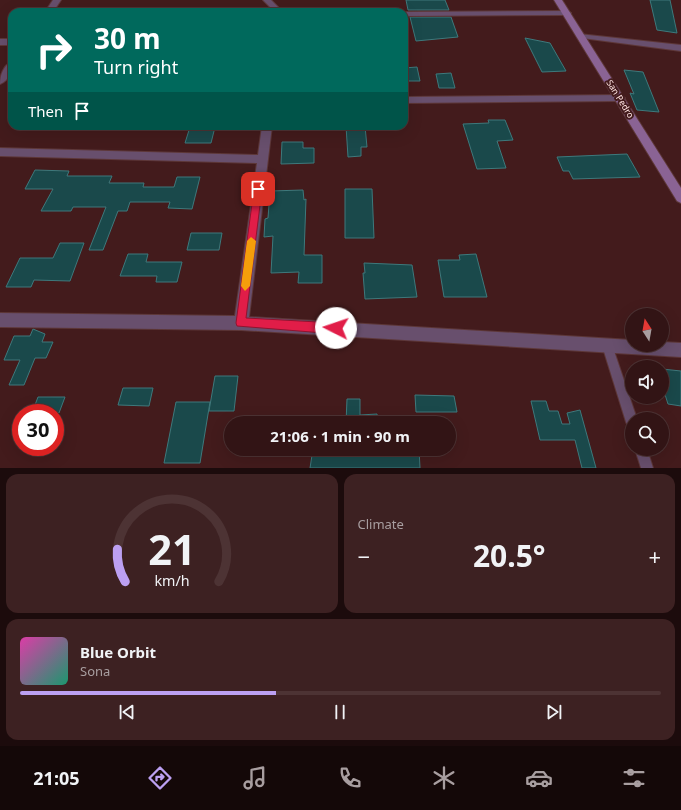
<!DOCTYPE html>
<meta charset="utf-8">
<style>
body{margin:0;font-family:"Noto Sans",sans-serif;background:#3d2122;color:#f1f3f6;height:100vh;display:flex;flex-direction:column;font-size:15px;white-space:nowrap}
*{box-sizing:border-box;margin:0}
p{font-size:13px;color:#a89ea0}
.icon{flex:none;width:22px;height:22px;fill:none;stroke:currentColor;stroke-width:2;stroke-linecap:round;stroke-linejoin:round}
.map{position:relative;height:468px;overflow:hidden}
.details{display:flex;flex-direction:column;gap:6px;padding:6px;background:#1c0b0c;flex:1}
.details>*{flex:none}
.guide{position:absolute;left:8px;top:8px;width:400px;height:122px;border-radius:12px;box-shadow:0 4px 16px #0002,0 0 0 1px #4d3334;background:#00695c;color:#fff;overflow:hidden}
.needle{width:26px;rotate:349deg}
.buttons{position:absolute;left:625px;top:308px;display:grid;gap:8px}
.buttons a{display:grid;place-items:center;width:44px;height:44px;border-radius:50%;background:#321415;box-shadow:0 4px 16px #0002,0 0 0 1px #4d3334;font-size:20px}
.speed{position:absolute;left:12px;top:404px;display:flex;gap:8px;font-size:20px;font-weight:700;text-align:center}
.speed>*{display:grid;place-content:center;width:52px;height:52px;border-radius:50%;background:#321415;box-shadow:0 4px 16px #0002,0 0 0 1px #4d3334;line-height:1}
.speed .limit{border:6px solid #d22;background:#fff;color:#111}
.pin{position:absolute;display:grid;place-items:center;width:34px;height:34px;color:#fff;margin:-17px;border-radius:8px;box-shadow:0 2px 6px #0006}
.me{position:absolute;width:44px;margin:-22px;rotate:274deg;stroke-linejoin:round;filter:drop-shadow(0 0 3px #0008)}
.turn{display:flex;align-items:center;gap:14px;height:84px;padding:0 20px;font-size:18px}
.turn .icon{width:52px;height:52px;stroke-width:2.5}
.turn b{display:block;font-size:28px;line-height:34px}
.then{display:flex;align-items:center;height:38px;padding:0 20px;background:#0003;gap:8px;font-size:15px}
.big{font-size:30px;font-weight:700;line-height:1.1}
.details .widget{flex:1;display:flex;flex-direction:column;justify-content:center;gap:6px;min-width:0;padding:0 14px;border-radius:12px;background:#3d2122}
.details .dial{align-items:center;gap:0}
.dial svg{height:104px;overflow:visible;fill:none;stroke:#4d3334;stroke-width:7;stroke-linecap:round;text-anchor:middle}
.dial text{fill:#f1f3f6;stroke:none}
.song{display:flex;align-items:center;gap:12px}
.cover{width:48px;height:48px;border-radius:6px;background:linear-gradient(135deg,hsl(320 70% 55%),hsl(160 70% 35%))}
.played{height:4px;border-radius:2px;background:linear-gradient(90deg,#bca0f2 40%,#4d3334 40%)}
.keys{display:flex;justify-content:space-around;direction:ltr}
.heat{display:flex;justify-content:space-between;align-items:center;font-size:22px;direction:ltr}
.details .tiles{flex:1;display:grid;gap:6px;grid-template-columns:1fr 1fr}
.widget:last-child{grid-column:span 2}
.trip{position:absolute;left:224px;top:416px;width:232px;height:40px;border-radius:20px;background:#321415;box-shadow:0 4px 16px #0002,0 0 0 1px #4d3334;font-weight:700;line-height:40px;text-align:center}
.tabs{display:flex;height:64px;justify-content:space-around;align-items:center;background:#140808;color:#a89ea0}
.tabs .icon{width:28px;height:28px}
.tabs .active{color:#bca0f2}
.tabs b{font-size:18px;color:#f1f3f6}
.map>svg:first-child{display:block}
.building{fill:#1a494b;stroke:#3e797c}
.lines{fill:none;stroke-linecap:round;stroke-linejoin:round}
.lane-casing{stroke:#5d3738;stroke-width:2}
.street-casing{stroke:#5d3738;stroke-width:2}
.secondary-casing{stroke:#5d3738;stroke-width:2}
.lane{fill:#684f6d;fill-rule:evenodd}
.street{fill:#684f6d;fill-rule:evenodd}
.secondary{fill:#8a6394;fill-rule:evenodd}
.route{fill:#e11d48;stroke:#92132f}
.slow{fill:#f59e0b}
.labels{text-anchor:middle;stroke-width:4;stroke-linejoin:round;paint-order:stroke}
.far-street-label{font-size:9px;fill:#fee3e2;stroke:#431b1c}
</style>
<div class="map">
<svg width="681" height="468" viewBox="0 0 681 468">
<rect width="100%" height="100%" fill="#431b1c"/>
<g class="building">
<path d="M406 0H445L449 10H408Z"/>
<path d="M650 0H670L677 33 657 30Z"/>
<path d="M410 17H451L458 37 416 41Z"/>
<path d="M525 38 550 43 566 71 542 72Z"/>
<path d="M417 67 420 81H404V68Z"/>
<path d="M624 70 643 72 659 112 637 110 630 93 634 94Z"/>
<path d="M451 73 455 88H439L436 74Z"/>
<path d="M488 120H505L513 140 497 141 506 168 477 169 463 124 489 123Z"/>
<path d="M207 126 215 127 211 143H185L190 127Z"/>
<path d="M346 126H365L367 147H361V156L348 157Z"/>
<path d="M282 142H303V148H314V163L281 164Z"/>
<path d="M627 154 640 177 573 179 569 171H563L557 157Z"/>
<path d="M35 170 69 171 67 176H112L109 183H144L143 187H174L177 177H200L192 209 168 208 170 202H130L127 211H118L103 250H89L106 207H73L71 211H41L53 189H25Z"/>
<path d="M345 189H372L374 238H345Z"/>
<path d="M303 190 304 200 306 199 304 255H322V283H298L299 272 271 273 273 236 264 237 265 219 268 218 270 191Z"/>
<path d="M191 233H222L219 250H187Z"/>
<path d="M60 243H84L70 281 34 280 31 287H6L20 258H53Z"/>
<path d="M128 254H148L146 262H182L177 282H156L157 276H120Z"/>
<path d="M476 254 487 297H444L438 260H460L459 255Z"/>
<path d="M364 263 412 265 417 297 365 299 363 273H365Z"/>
<path d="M33 329 45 334 42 342H53L46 358H35L24 385H9L20 360H4L14 336H30Z"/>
<path d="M662 369 681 371V406L668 404 662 385Z"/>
<path d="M215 376H238L234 411H209Z"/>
<path d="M123 388H153L149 406 118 405Z"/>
<path d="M415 395 454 396 457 412H416Z"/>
<path d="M38 397H65L59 413H32Z"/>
<path d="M347 399H360V415L377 414 378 423H346Z"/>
<path d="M531 401H546L549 411H558L562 424H570L567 413 580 410 596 468H582L575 440H540Z"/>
<path d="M176 402H210L200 463H164Z"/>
<path d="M313 449H419L420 468H310Z"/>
</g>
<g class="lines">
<defs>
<g id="lane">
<path d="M607 340 611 341 612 345 637 419H632V428L628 426 626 422 602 345 603 341Z"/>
<path d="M635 449H647L653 468H641Z"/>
</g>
<g id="street">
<path d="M53 0H61L53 12H45Z"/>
<path d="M263 0H271L283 12H275Z"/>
<path d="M567 11 571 13 570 15 404 16 403 12Z"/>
<path d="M579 34 681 45V51L582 38H579Z"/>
<rect x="0" y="39" width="12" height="6"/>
<path d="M12 62C12 70 9 81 0 84 0 76 3 65 12 62Z"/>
<path d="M620 95 625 98 620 101 404 103V97Z"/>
<path d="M262 126H272L249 317 632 340V345H662V342L681 343V357L241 330 0 327V313L235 316 257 163 0 156V148L258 155Z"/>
</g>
<path id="secondary" d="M554 0H562L681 188V203L677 201Z"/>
</defs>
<use href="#lane" class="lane-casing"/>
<use href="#street" class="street-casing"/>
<use href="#secondary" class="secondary-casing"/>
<use href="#lane" class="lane"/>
<use href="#street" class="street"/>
<use href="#secondary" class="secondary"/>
</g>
<path class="route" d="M258 185 262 189 246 318 336 323 340 325 341 328 340 332 336 334 237 326 236 323 254 189Z"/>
<path class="slow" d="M251 237 256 241 250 286 245 291 241 286 247 241Z"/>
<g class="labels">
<g class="far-street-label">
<text transform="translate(620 99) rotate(58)" y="3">San Pedro</text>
</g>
</g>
</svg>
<div class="buttons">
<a><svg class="needle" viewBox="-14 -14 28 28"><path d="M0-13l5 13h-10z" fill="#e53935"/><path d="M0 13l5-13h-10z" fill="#a89ea0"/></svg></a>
<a><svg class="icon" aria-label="sound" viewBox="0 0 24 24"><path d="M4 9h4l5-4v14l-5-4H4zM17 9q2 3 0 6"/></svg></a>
<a><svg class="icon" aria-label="search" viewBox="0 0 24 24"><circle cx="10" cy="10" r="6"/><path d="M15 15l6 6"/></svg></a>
</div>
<div class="speed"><div class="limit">30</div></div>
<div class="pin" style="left:258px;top:189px;background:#d93025"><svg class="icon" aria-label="arrive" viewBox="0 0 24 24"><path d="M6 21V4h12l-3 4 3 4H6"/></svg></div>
<svg class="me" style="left:336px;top:328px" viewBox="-20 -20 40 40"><circle r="19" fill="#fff"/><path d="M0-13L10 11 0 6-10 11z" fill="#e11d48"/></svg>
<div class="trip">21:06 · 1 min · 90 m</div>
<div class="guide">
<div class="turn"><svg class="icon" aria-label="right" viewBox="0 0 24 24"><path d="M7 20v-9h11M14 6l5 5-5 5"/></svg><div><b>30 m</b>Turn right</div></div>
<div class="then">Then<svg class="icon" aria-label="arrive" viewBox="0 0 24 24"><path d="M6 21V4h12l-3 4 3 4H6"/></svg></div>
</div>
</div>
<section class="details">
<div class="tiles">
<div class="widget dial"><svg viewBox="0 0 100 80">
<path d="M14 69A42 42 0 1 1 86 69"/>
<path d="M14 69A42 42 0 0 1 8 44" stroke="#bca0f2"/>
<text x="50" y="56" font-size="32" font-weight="700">21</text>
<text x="50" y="72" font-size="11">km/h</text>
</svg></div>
<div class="widget"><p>Climate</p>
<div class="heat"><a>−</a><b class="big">20.5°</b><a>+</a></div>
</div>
<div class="widget">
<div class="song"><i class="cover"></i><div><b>Blue Orbit</b><p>Sona</p></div></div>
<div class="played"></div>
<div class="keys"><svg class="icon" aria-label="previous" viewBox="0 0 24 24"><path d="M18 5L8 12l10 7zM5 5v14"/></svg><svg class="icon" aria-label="pause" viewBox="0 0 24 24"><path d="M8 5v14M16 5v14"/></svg><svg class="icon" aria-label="next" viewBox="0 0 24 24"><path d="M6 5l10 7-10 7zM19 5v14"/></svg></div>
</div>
</div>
</section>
<nav class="tabs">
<b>21:05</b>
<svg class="icon active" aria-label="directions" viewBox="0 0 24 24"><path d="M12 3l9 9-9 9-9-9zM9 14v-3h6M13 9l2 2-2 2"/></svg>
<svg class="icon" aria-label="music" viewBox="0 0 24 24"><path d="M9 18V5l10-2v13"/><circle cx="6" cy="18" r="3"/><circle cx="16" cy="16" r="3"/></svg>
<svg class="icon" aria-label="phone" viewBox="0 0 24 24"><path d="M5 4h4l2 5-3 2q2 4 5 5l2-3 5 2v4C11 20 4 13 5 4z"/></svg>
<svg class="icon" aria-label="climate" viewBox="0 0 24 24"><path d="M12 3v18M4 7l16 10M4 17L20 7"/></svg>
<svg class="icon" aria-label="car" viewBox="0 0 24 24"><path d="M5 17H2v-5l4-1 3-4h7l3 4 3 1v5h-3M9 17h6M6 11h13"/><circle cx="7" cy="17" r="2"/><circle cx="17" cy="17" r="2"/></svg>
<svg class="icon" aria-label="filters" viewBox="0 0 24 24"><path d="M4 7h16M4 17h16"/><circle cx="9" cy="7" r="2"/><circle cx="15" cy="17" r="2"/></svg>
</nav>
